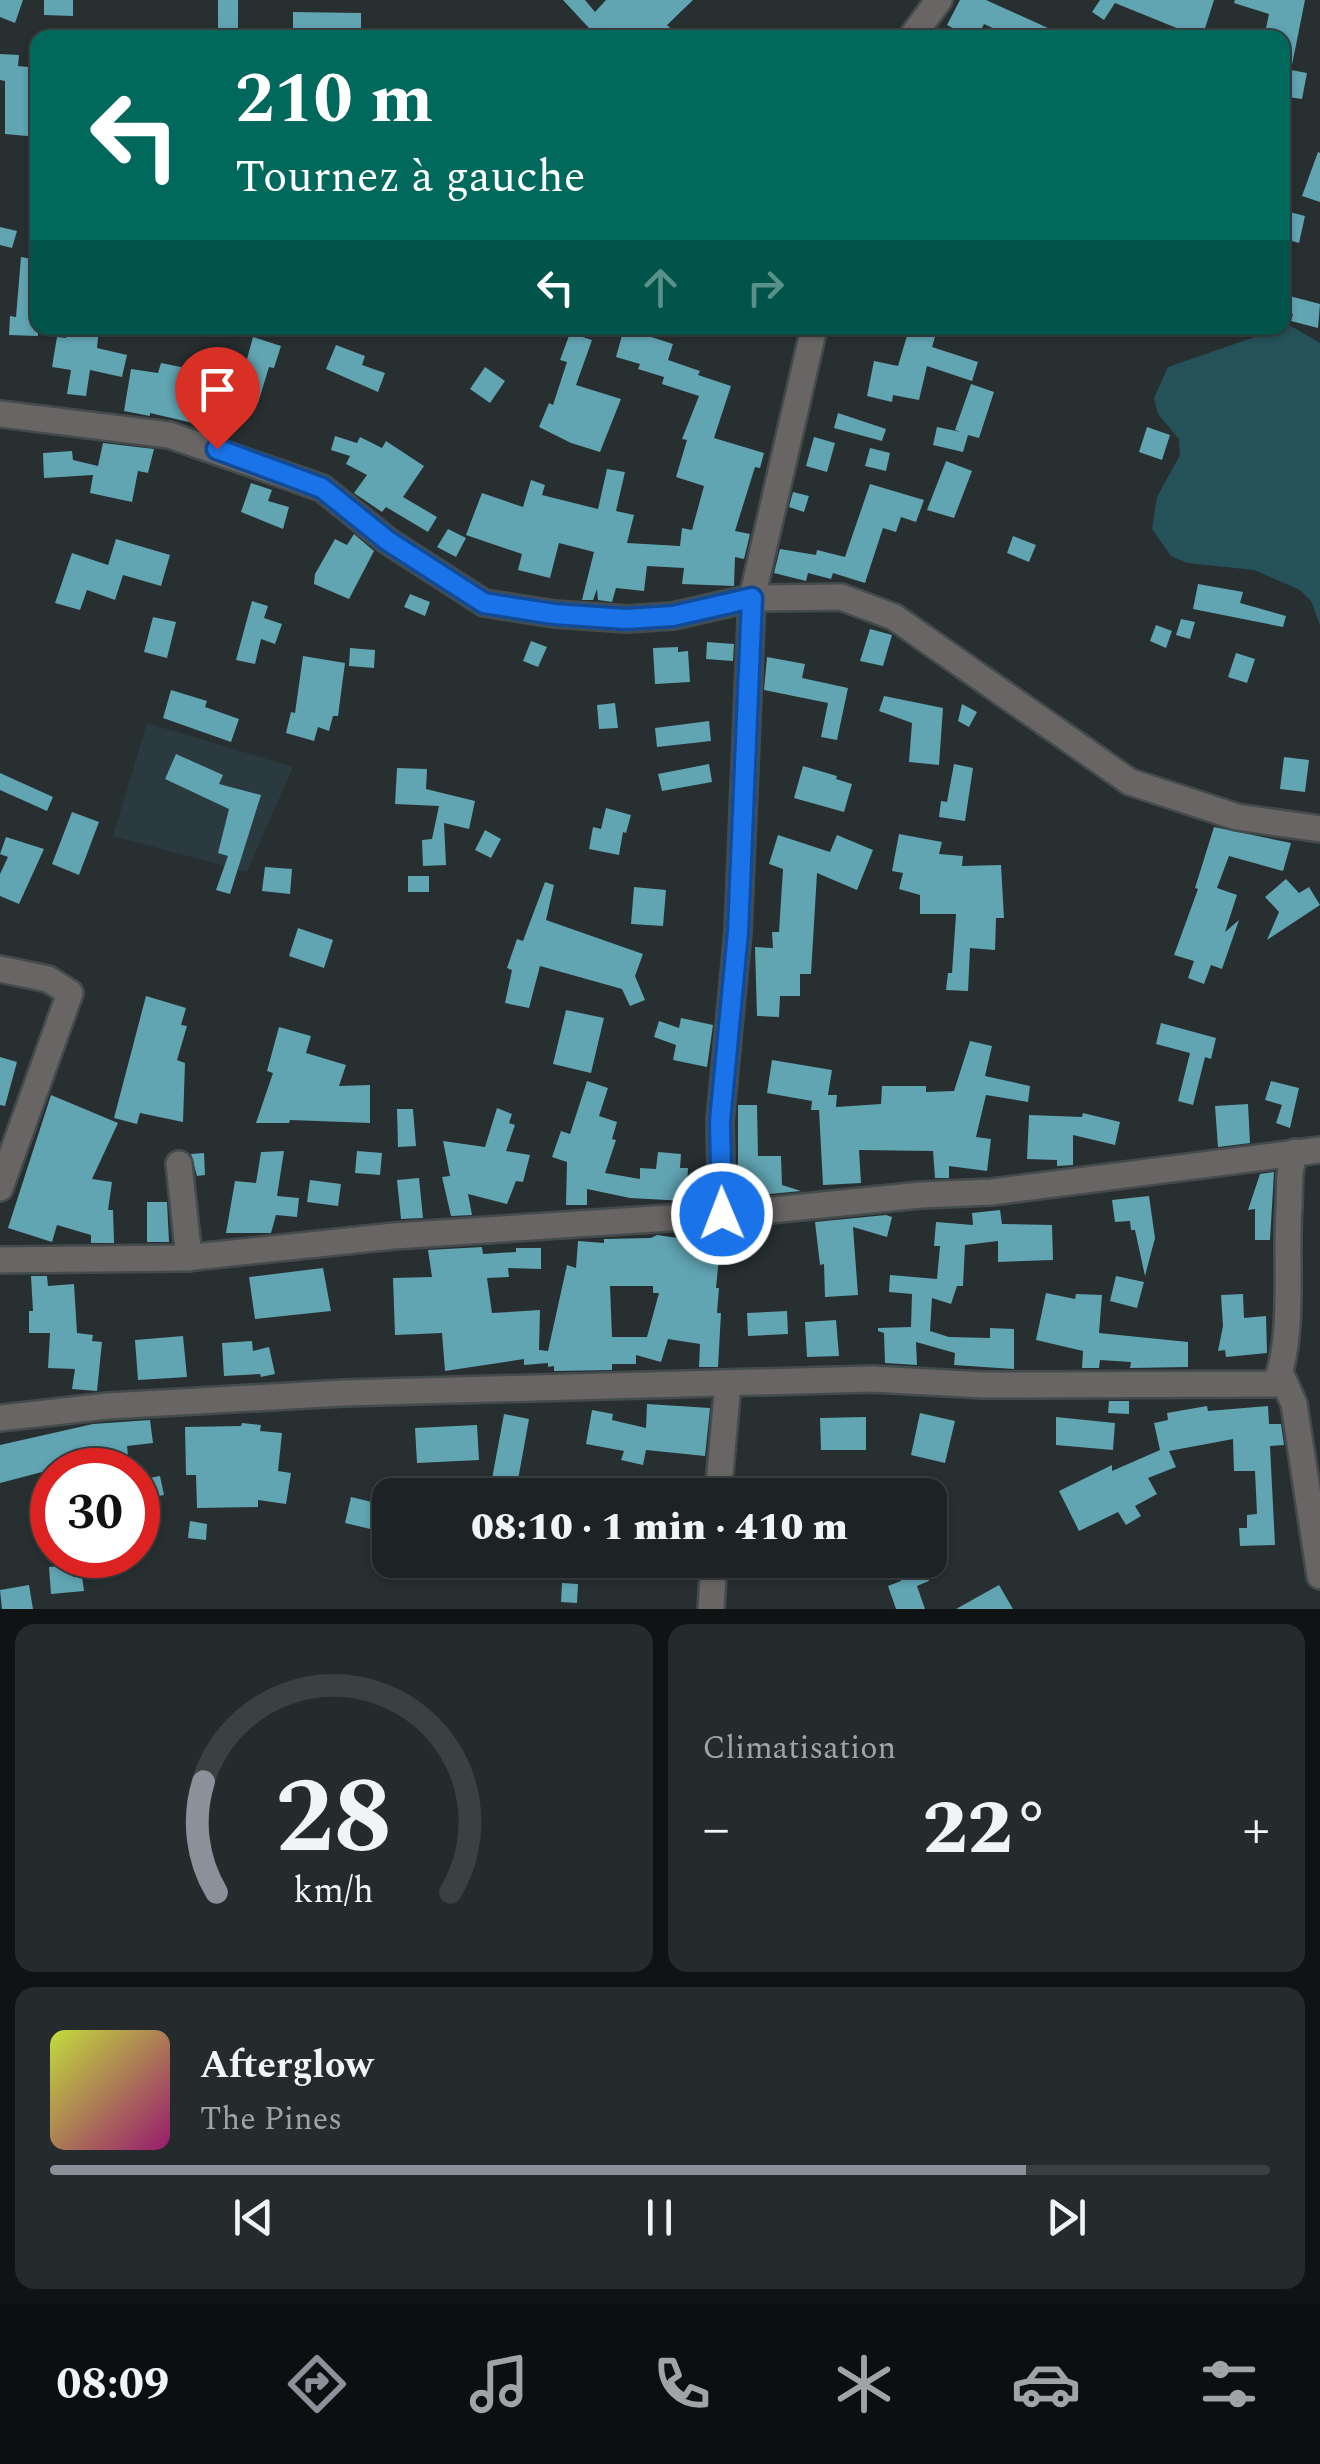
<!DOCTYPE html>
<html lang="fr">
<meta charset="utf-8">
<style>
body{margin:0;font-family:Spectral,serif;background:#252b2d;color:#f1f3f6;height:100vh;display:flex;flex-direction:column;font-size:38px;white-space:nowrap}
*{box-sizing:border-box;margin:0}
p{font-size:32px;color:#a0a4a7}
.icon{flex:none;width:55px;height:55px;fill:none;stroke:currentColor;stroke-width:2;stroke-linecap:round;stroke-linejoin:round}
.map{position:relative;height:1609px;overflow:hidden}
.panel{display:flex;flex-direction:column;gap:15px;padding:15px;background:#101314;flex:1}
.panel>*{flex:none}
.top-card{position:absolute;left:30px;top:30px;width:1260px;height:305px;border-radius:20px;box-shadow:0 2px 8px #0004,0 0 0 2px #3b4042;background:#00695c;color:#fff;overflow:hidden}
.speed{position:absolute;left:30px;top:1448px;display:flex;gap:20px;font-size:50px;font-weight:700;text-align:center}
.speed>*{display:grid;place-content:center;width:130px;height:130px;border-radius:50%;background:#1d2325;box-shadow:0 2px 8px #0004,0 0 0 2px #3b4042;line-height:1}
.speed .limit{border:15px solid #d22;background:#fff;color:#111}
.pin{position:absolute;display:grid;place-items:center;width:85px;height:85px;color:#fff;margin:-102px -42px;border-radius:50% 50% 50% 0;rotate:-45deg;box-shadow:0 0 10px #0007}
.pin .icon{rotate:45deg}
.me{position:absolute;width:110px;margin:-55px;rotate:359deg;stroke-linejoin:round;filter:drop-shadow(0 0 8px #0008)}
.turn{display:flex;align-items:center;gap:35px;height:210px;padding:0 40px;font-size:45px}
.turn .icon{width:130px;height:130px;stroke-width:2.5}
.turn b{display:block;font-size:70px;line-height:85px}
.lanes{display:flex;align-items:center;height:95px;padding:0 40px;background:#0003;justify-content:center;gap:50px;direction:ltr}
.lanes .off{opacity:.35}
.big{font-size:75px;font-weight:800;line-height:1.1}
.panel .card{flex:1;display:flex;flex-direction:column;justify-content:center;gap:15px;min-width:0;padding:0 35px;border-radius:20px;background:#252b2d}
.panel .dial{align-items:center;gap:0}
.dial svg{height:260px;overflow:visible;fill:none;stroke:#3b4042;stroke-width:7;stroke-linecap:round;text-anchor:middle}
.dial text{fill:#f1f3f6;stroke:none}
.song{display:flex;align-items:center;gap:30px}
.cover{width:120px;height:120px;border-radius:15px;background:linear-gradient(135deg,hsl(70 70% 55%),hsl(320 70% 35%))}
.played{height:10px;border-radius:5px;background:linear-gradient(90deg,#8c9099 80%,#3b4042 80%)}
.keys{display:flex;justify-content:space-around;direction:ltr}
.heat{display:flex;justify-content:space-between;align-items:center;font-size:55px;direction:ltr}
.panel .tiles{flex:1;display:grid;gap:15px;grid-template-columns:1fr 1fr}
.card:last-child{grid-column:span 2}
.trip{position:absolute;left:372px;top:1478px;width:575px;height:100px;border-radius:20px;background:#1d2325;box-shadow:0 2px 8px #0004,0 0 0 2px #3b4042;font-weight:800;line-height:100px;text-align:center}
.menu{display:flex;height:160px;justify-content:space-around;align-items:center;background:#0c0e0f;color:#a0a4a7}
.menu .icon{width:70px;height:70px}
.menu .active{color:#8c9099}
.menu b{font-size:45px;color:#f1f3f6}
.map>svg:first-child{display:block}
.built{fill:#2a3a3e}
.green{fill:#255159}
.building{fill:#61a4b2;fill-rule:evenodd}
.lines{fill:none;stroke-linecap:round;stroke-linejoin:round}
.minor-casing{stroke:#434b4c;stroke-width:30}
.minor{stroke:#696564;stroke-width:25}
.route-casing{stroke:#114b97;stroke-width:25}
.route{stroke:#1a73e8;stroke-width:18}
</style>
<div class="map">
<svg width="1320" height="1609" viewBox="0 0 1320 1609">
<rect width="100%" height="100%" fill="#272f31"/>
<path class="built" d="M147 723 293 767 247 872 113 836Z"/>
<path class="green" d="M1289 325 1320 343V625L1311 601 1300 590 1254 570 1187 563 1171 556 1152 529 1157 497 1180 455 1179 439 1158 414 1154 398 1168 367Z"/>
<g class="building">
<path d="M0 0H23L15 23 0 17Z"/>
<path d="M44 0H73V16L44 15Z"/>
<rect x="218" y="0" width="20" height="29"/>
<path d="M563 0H585L595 12 606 0H693L667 25 680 38H580L589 28Z"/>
<path d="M960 0H986L1070 38H1014L984 24 977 38H971L947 25Z"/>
<path d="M1100 0H1214L1202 38H1188L1189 33 1115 3 1104 20 1092 12Z"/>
<path d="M1235 0H1305L1291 70 1307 73 1302 99 1282 96V38H1264L1269 14 1234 3Z"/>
<path d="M293 12 361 13V38H293Z"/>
<path d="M0 54 19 55 18 66 38 68V137L5 134V81L0 80Z"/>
<path d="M1318 152 1320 153V202L1302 196Z"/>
<path d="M1282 210 1305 216 1299 243 1282 238Z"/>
<path d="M0 227 17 231 12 248 0 245Z"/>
<path d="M21 257 38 260V336L9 335 10 316 16 317Z"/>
<path d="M1282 294 1320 304 1318 328 1291 321 1293 314 1282 311Z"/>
<path d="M68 328H99L97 348 127 355 122 377 90 370 86 396 67 394 71 370 52 367 57 337 66 338Z"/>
<path d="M624 328 644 330 642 334 673 344 668 360 700 371 698 375 731 386 714 438 764 453 760 468 755 467 735 531 750 534 744 559 735 557 734 586 682 584 684 568 647 566 644 591 616 588 612 602 598 600 597 589 593 600H582L594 552 559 543 550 578 518 570 522 554 466 535 482 493 523 507 531 480 545 485 542 495 598 509 607 469 625 472 616 511 634 515 627 543 680 546 682 528 692 530 704 486 676 477 687 440 682 439 699 396 662 384 664 377 638 369 640 364 616 357Z"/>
<path d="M909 329 935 337 932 347 978 362 972 381 927 366 919 400 893 395 892 402 867 396 874 361 898 366Z"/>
<path d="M570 333 592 340 576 385 621 399 600 452 571 443 539 427 549 403 553 405 567 362 560 360Z"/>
<path d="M253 337 281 346 274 368 269 367 258 403 237 396Z"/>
<path d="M336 345 365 356 362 365 385 373 378 392 326 369Z"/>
<path d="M161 363 196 370 193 386 202 389 193 423 150 413V416L124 411 131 369 158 373Z"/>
<path d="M485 367 505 381 490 403 470 389Z"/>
<path d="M971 384 994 392 979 438 968 435 963 452 933 445 937 427 961 432 955 430Z"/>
<path d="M838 413 886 429 882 441 834 428Z"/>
<path d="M1147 427 1170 435 1162 460 1139 452Z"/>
<path d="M335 436 357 443 360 437 382 448 386 441 424 466 403 497 437 517 428 532 386 507 382 512 354 493 367 475 346 464 350 456 331 450Z"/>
<path d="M814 437 835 443 827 472 806 466Z"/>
<path d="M103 443 154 449 148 473 138 471 132 502 90 493 93 475 44 478 43 453 72 451 73 460 98 466Z"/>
<path d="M870 448 890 453 886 471 865 466Z"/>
<path d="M946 461 972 471 954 518 927 510Z"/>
<path d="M251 483 272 490 268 501 289 507 283 529 241 512Z"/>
<path d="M870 484 924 500 916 522 901 517 896 532 883 528 865 583 833 573 831 579 808 573 806 581 774 573 780 549 816 555 817 550 845 557Z"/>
<path d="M793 492 809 496 804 512 789 507Z"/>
<path d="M448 529 466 538 456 557 437 547Z"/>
<path d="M354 534 374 551 349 599 314 584 315 574 335 539 347 545Z"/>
<path d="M1013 536 1036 545 1029 562 1007 553Z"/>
<path d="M116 539 170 555 161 586 123 575 115 600 87 590 80 610 55 603 72 553 108 565Z"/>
<path d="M1198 584 1243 592 1240 603 1286 616 1283 627 1193 609Z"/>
<path d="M410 594 430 602 425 616 404 607Z"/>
<path d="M252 601 268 606 264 618 282 624 275 644 261 639 255 664 236 660Z"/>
<path d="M153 617 176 622 167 658 144 652Z"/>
<path d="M1181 619 1195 622 1190 639 1176 635Z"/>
<path d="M1156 625 1172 631 1166 648 1150 641Z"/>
<path d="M870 629 892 635 883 666 860 661Z"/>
<path d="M531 641 547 647 538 667 523 661Z"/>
<path d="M707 642 734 644 733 661 706 659Z"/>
<path d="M678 647V652L688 651 690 682 655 684 653 648Z"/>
<path d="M350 648 375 650 374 668 349 666Z"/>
<path d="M1236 653 1255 659 1247 683 1228 677Z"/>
<path d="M303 656 345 663 338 716H333L329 731 318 727 314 741 286 733 291 712 295 713Z"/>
<path d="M767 657 805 664 802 678 848 688 837 740 821 737 828 703 764 690Z"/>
<path d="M171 690 207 701 205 707 239 719 231 742 163 718Z"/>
<path d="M884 696 943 708 939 765 909 762 912 723 879 711Z"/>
<path d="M615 703 618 728 599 729 597 705Z"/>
<path d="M962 704 977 712 969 727 958 721Z"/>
<path d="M709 721 711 741 657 747 655 728Z"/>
<path d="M176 754 223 775 219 784 261 795 230 894 216 890 228 856 218 853 229 809 165 779Z"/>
<path d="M1284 757 1309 760 1305 792 1280 789Z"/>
<path d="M709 764 712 782 662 791 658 774Z"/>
<path d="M954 764 973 768 965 821 939 817 941 801 947 802Z"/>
<path d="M803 766 837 776 836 779 852 784 844 812 794 798Z"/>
<path d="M397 768 427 769 426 789 475 801 469 829 444 823 446 865 423 866 422 840 432 839 439 806 395 804Z"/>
<path d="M0 773 53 797 47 811 0 790Z"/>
<path d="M606 808 631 815 626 833 623 832 619 855 589 849 593 827 601 829Z"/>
<path d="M72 812 99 822 79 875 52 864Z"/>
<path d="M1214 827 1291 843 1283 871 1229 856 1217 888 1237 895 1225 932 1239 920 1222 969 1211 965 1204 984 1188 978 1194 961 1174 955 1198 889 1195 888Z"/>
<path d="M485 830 501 839 491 858 475 850Z"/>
<path d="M899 834 942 842 939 854 963 856 962 866 1001 865 1004 918H996L995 950 970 948 968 991 946 990 948 973H952L956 914H920V895L899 889 903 873 892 871Z"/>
<path d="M778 835 830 852 837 835 873 850 857 890 817 873 811 974H800V996H780L779 1017 757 1016 755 947 773 948 772 932H779L783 869 769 864Z"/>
<path d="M6 837 44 849 19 904 0 896V874L8 857 0 854Z"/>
<path d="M265 867 292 869 290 894 262 891Z"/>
<rect x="408" y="876" width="21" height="16"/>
<path d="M1286 879 1299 893 1309 887 1320 905 1267 940 1279 912 1265 897Z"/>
<path d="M545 882 554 885 546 920 643 954 635 976 645 1000 630 1006 622 989 540 966 529 1008 505 1003 512 970 507 968 517 939 523 941Z"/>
<path d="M634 887 666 890 663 926 631 924Z"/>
<path d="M298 928 333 940 324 968 289 956Z"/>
<path d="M146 996 186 1008 181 1025 187 1026 177 1060 185 1063 183 1122 140 1113 137 1124 114 1118Z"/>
<path d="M566 1010 604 1018 591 1073 553 1064Z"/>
<path d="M681 1018 713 1025 707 1067 673 1060 676 1045 654 1037 659 1021 679 1028Z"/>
<path d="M1161 1023 1216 1038 1211 1059 1205 1057 1193 1105 1178 1101 1190 1053 1156 1044Z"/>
<path d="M279 1027 311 1036 306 1053 346 1065 339 1086 370 1085V1123L290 1120 289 1123H256L273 1073 267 1071Z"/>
<path d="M970 1041 992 1046 985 1076 1030 1086 1028 1102 986 1095 976 1137 991 1139 987 1171 949 1166V1178H935L933 1151 859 1150 861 1183 823 1185 819 1110H811L812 1101 767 1093 772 1060 832 1070 828 1095H837L836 1107 881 1104 882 1086H926V1092L954 1091Z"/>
<path d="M0 1057 17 1062 5 1106 0 1105Z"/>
<path d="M587 1081 608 1088 599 1116 617 1122 612 1139 616 1140 605 1173 640 1179V1168L656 1169 658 1152 681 1154 680 1168H688L686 1201 630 1198 587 1189V1205H566L567 1162 552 1157 561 1131 570 1134Z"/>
<path d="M1271 1081 1299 1088 1290 1128 1276 1123 1282 1105 1265 1100Z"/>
<path d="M51 1095 118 1123 92 1179 112 1182 108 1210H113L114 1243H91V1235L57 1225 52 1242 8 1228Z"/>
<path d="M1248 1104 1250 1143 1218 1147 1215 1106Z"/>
<path d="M738 1105H757L758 1156H781L782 1185 801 1191 738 1197Z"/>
<path d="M497 1108 512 1114 509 1123 515 1125 506 1151 530 1155 523 1182 516 1181 507 1204 468 1194 472 1215 451 1216 442 1177 450 1176 443 1141 485 1147Z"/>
<path d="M397 1109H413L416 1146 398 1147Z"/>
<path d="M1083 1113 1120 1122 1115 1145 1073 1135V1165L1057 1166V1160L1027 1159 1029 1115 1082 1117Z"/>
<path d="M284 1151 277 1196 299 1198 297 1217 276 1215 271 1233H226L235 1181 256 1183 261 1152Z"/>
<path d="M357 1151 382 1153 380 1175 355 1173Z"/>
<path d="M204 1153 205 1175 197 1176 191 1154Z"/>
<path d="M1274 1172 1270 1240H1255V1209L1248 1210 1260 1174Z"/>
<path d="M419 1178 423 1218 401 1219 397 1180Z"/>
<path d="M310 1180 341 1184 338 1206 307 1202Z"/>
<path d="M1149 1196 1155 1238 1145 1276 1135 1230H1131L1130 1221 1115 1222 1112 1200Z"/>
<path d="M147 1202H167L169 1242H147Z"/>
<path d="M1000 1210 1002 1224 1052 1225 1053 1260 998 1262V1241L965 1245 963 1286H957L951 1304 932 1298 930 1331 949 1337 990 1338V1328L1014 1329V1369L954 1365 955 1353 916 1342 917 1365 885 1363 884 1333 878 1331V1328L911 1327 912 1294 889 1292 890 1275 937 1279 940 1246H934L936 1222 973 1225 972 1213Z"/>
<path d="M886 1215 892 1217 887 1237 853 1227 858 1295 825 1297 824 1264 820 1265 815 1222Z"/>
<path d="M678 1234 721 1237 716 1288H719L717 1313H721L718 1367H699L700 1344 668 1339 661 1362 636 1355V1364H612V1370L554 1371V1366L548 1367V1363L524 1365V1359L445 1371 442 1333 395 1335 393 1278 432 1277 428 1250 482 1247 483 1254 516 1252V1248H541V1269L508 1268 509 1277 487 1278 492 1313 540 1310 539 1350 548 1351 567 1265 576 1268 578 1241 604 1243V1239L651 1238 657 1235 678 1238ZM610 1286H653V1293H659L647 1337H612Z"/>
<path d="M323 1268 331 1311 255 1319 249 1277Z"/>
<path d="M31 1276H47L48 1286 74 1284 77 1333 93 1335 92 1341 102 1342 97 1391 72 1389 75 1369 48 1368 50 1333H29V1311H33Z"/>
<path d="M1116 1276 1144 1282 1137 1308 1110 1301Z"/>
<path d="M1046 1293 1075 1299 1076 1294 1102 1295 1099 1333 1188 1342V1367L1130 1368 1131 1362 1100 1360 1099 1368H1082L1083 1351 1036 1340Z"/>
<path d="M1243 1294 1244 1318 1266 1316 1267 1353 1226 1357 1225 1350 1218 1351 1223 1326 1221 1295Z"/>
<path d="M787 1311 788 1334 748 1336 747 1313Z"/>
<path d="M836 1320 839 1356 807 1357 805 1322Z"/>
<path d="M183 1336 187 1377 138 1380 135 1340Z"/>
<path d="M252 1341 253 1351 269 1347 275 1374 261 1377 260 1374 224 1376 222 1343Z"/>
<path d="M1109 1401H1129V1414L1108 1413Z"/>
<path d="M647 1404 710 1408 705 1456 646 1450 643 1465 621 1460 624 1451 586 1444 592 1410 613 1414 612 1420 646 1428Z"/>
<path d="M1207 1406 1208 1411 1268 1406 1269 1424H1281L1284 1445 1270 1446 1275 1545 1240 1546 1239 1528H1247V1515L1257 1514 1255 1471H1234L1233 1439 1169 1451 1176 1467 1148 1478 1157 1494 1135 1506 1141 1516 1126 1525 1118 1512 1079 1531 1059 1491 1112 1465V1471L1160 1450 1154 1423 1168 1420 1167 1413Z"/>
<path d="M920 1413 955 1421 945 1463 911 1455Z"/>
<path d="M504 1414 529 1419 518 1480H535V1495H489Z"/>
<path d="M866 1417V1450H821L820 1418Z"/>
<path d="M1056 1417 1115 1423 1113 1450 1056 1445Z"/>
<path d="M150 1420 153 1443 127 1446 129 1465 94 1470H66L65 1466 0 1483V1445L93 1424Z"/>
<path d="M242 1423 261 1425 260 1431 282 1433 278 1471 291 1473 286 1504 258 1500V1507L197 1508 196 1475H186L185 1427 241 1426Z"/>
<path d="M477 1425 479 1460 417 1463 415 1428Z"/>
<path d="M160 1476 164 1495 140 1499 138 1480Z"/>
<path d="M692 1477 703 1479 702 1495H690Z"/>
<path d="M351 1497 389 1506 383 1532 345 1523Z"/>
<path d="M190 1521 207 1524 206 1540 188 1538Z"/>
<path d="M753 1560H770L771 1576 753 1574Z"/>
<path d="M920 1560 929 1581 917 1586 925 1609H896L888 1586 901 1581 897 1569Z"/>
<path d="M71 1565 73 1577 82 1576 84 1591 51 1594 49 1567Z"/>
<path d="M562 1583 578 1584 577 1603 561 1602Z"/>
<path d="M29 1585 33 1609H2L0 1590Z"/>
<path d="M999 1585 1013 1609H956Z"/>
</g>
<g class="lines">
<defs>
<g id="minor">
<path d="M911 38 939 0"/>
<path d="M0 414 169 435 322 488 388 541 484 603 555 614 627 619 673 616 752 598 841 597 894 617 1130 782 1237 817 1320 829"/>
<path d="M0 969 48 979 70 993 0 1188"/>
<path d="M179 1164 189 1258"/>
<path d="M722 1215 720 1121 738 932 752 598 814 328"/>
<path d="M0 1260 185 1258 394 1236 732 1214 921 1195 992 1192 1320 1150"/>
<path d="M1280 1372 1294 1404 1320 1576"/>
<path d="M0 1418 108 1406 344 1393 872 1379 984 1385 1276 1384C1295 1332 1285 1262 1289 1206 1290 1188 1288 1169 1295 1152"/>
<path d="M718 1495 728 1383"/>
<path d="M711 1609 714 1560"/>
</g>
</defs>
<use href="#minor" class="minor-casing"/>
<use href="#minor" class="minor"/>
</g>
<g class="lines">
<defs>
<path id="route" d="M217 449 322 488 388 541 484 603 554 614 626 619 673 616 752 598 738 932 720 1121 722 1214"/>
</defs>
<use href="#route" class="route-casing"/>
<use href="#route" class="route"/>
</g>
</svg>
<div class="speed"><div class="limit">30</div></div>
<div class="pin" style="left:217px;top:449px;background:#d93025"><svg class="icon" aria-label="arrive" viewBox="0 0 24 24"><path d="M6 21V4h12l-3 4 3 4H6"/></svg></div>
<svg class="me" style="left:722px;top:1214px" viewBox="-20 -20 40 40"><circle r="17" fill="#1a73e8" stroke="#fff" stroke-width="3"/><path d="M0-11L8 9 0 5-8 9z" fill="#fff"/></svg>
<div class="trip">08:10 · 1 min · 410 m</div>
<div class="top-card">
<div class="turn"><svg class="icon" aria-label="left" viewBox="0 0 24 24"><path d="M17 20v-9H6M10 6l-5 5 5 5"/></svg><div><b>210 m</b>Tournez à gauche</div></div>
<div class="lanes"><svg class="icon" aria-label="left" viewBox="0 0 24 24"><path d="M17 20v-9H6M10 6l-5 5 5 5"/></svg><svg class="icon off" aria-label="ahead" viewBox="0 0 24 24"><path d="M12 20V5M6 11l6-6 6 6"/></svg><svg class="icon off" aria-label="right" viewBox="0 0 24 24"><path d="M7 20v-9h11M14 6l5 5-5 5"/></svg></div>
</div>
</div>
<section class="panel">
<div class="tiles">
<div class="card dial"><svg viewBox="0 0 100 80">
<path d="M14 69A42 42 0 1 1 86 69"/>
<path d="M14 69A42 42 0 0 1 10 35" stroke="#8c9099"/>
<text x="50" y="56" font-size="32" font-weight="700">28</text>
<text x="50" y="72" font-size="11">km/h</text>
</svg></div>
<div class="card"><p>Climatisation</p>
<div class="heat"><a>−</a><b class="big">22°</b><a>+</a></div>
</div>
<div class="card">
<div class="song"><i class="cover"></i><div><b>Afterglow</b><p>The Pines</p></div></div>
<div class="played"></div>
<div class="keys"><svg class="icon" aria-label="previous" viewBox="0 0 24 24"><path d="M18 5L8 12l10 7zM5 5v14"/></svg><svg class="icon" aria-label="pause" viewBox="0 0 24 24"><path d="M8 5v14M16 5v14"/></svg><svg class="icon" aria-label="next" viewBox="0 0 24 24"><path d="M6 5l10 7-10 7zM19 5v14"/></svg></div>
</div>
</div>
</section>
<nav class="menu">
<b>08:09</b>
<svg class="icon active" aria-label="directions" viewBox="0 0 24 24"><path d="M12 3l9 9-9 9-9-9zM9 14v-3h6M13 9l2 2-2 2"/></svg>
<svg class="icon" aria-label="music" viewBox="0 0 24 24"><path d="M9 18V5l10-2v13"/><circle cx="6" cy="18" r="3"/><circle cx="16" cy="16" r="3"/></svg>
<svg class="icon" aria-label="phone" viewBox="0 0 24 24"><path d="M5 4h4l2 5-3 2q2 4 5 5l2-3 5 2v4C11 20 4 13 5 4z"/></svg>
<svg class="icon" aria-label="climate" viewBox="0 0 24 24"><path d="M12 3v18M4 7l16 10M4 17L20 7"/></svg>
<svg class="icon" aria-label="car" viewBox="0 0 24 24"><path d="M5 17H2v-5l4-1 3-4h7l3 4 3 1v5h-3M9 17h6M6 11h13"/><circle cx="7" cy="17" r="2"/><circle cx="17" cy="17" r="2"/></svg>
<svg class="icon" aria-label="filters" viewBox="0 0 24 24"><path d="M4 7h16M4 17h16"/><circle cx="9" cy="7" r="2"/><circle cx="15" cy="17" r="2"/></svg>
</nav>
